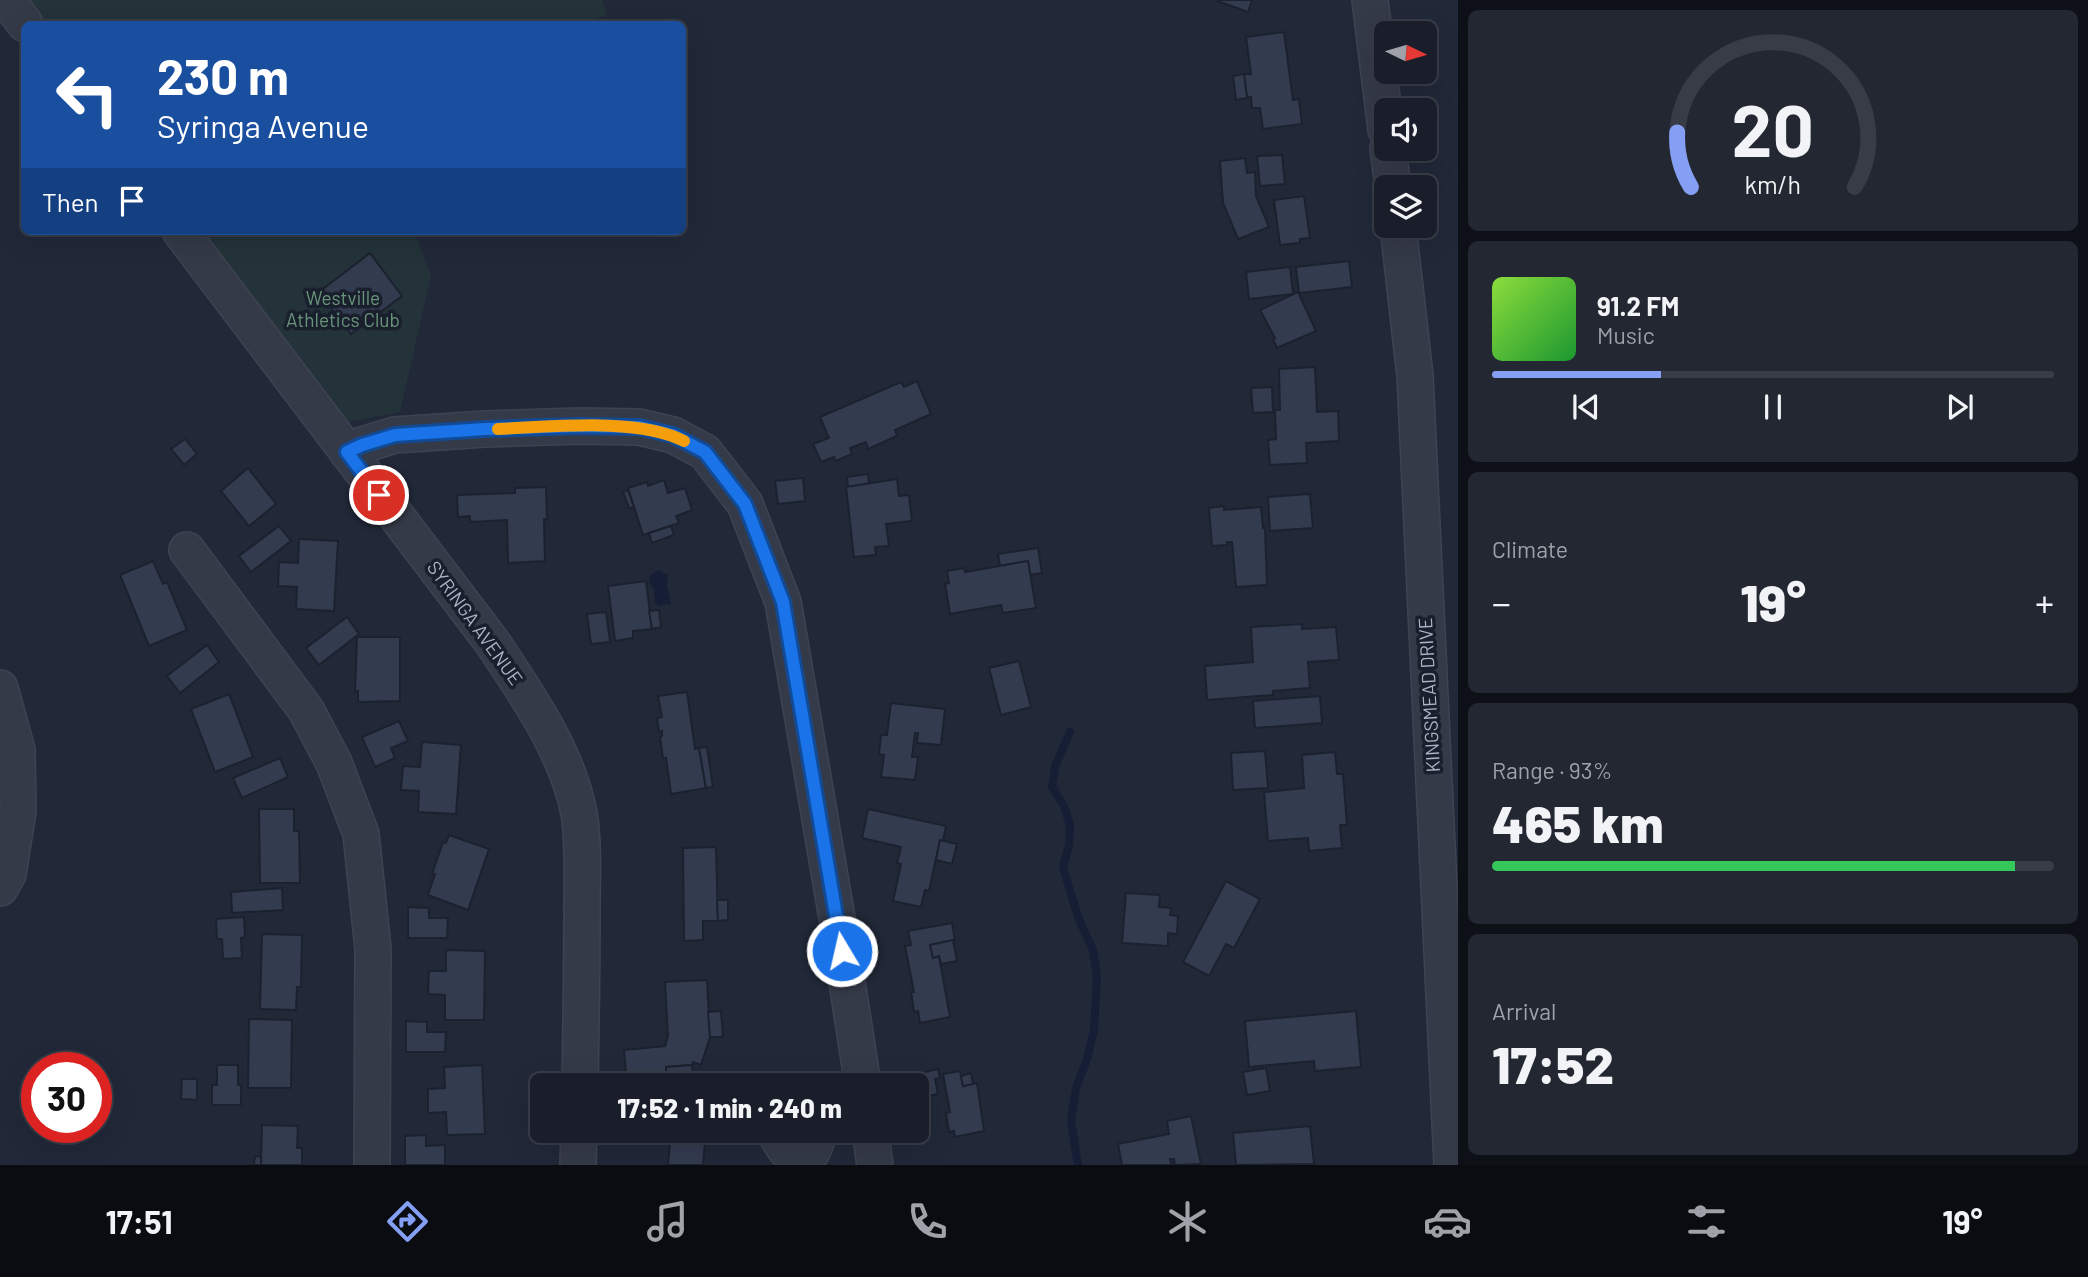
<!DOCTYPE html>
<meta charset="utf-8">
<style>
body{margin:0;font-family:Barlow,sans-serif;background:#222732;color:#f1f3f6;height:100vh;display:flex;flex-direction:column;font-size:26px;white-space:nowrap}
*{box-sizing:border-box;margin:0}
p{font-size:23px;color:#9fa2a8}
.icon{flex:none;width:38px;height:38px;fill:none;stroke:currentColor;stroke-width:2;stroke-linecap:round;stroke-linejoin:round}
.map{position:relative;flex:1;overflow:hidden}
.panel{display:flex;flex-direction:column;gap:10px;padding:10px;background:#0e1017;width:630px}
.panel>*{flex:none}
.guide{position:absolute;left:21px;top:21px;width:665px;height:214px;border-radius:10px;box-shadow:0 7px 28px #0002,0 0 0 2px #373c47;background:#1a4fa0;color:#fff;overflow:hidden}
.needle{width:46px;rotate:95deg}
.tools{position:absolute;left:1374px;top:21px;display:grid;gap:14px}
.tools a{display:grid;place-items:center;width:63px;height:63px;border-radius:10px;background:#191e2a;box-shadow:0 7px 28px #0002,0 0 0 2px #373c47;font-size:35px}
.speed{position:absolute;left:21px;top:1052px;display:flex;gap:14px;font-size:35px;font-weight:700;text-align:center}
.speed>*{display:grid;place-content:center;width:91px;height:91px;border-radius:50%;background:#191e2a;box-shadow:0 7px 28px #0002,0 0 0 2px #373c47;line-height:1}
.speed .limit{border:10px solid #d22;background:#fff;color:#111}
.pin{position:absolute;display:grid;place-items:center;width:60px;height:60px;color:#fff;margin:-30px;border:4px solid #fff;border-radius:50%;box-shadow:0 2px 7px #0007}
.me{position:absolute;width:77px;margin:-38px;rotate:351deg;stroke-linejoin:round;filter:drop-shadow(0 0 5px #0008)}
.turn{display:flex;align-items:center;gap:24px;height:147px;padding:0 21px;font-size:32px}
.turn .icon{width:91px;height:91px;stroke-width:2.5}
.turn b{display:block;font-size:49px;line-height:60px}
.then{display:flex;align-items:center;height:66px;padding:0 21px;background:#0003;gap:14px;font-size:26px}
.big{font-size:52px;font-weight:800;line-height:1.1}
.panel .tile{flex:1;display:flex;flex-direction:column;justify-content:center;gap:10px;min-width:0;padding:0 24px;border-radius:10px;background:#222732}
.panel .dial{align-items:center;gap:0}
.dial svg{height:182px;overflow:visible;fill:none;stroke:#373c47;stroke-width:7;stroke-linecap:round;text-anchor:middle}
.dial text{fill:#f1f3f6;stroke:none}
.song{display:flex;align-items:center;gap:21px}
.cover{width:84px;height:84px;border-radius:10px;background:linear-gradient(135deg,hsl(90 70% 55%),hsl(130 70% 35%))}
.played{height:7px;border-radius:4px;background:linear-gradient(90deg,#859ff4 30%,#373c47 30%)}
.keys{display:flex;justify-content:space-around;direction:ltr}
.heat{display:flex;justify-content:space-between;align-items:center;font-size:38px;direction:ltr}
.charge{height:10px;border-radius:5px;background:linear-gradient(90deg,#34c759 93%,#373c47 0)}
.trip{position:absolute;left:530px;top:1073px;width:399px;height:70px;border-radius:10px;background:#191e2a;box-shadow:0 7px 28px #0002,0 0 0 2px #373c47;font-weight:800;line-height:70px;text-align:center}
.tabs{display:flex;height:112px;justify-content:space-around;align-items:center;background:#0a0c11;color:#9fa2a8}
.tabs .icon{width:49px;height:49px}
.tabs .on{color:#859ff4}
.tabs b{font-size:32px;color:#f1f3f6}
main{display:flex;flex:1;min-height:0}
.map>svg:first-child{display:block}
.green{fill:#233339}
.water{fill:#151e35}
.lines{fill:none;stroke-linecap:round;stroke-linejoin:round}
.stream{stroke:#151e35;stroke-width:8}
.building{fill:#333b4f;stroke:#1c212f;stroke-width:2}
.minor-casing{stroke:#3e4352;stroke-width:38}
.minor{stroke:#353a48;stroke-width:35}
.route-casing{stroke:#114b97;stroke-width:18}
.route{stroke:#1a73e8;stroke-width:12}
.slow{stroke:#f59e0b;stroke-width:12}
.labels{text-anchor:middle;stroke-width:7;stroke-linejoin:round;paint-order:stroke}
.park-label{font-size:19px;fill:#689579;stroke:#1a1f2d}
.street-label{font-size:19px;fill:#afb4c5;stroke:#1a1f2d}
</style>
<main>
<div class="map">
<svg width="1458" height="1165" viewBox="0 0 1458 1165">
<rect width="100%" height="100%" fill="#212838"/>
<g class="green">
<path d="M9 0H602L607 15 580 24H28Z"/>
<path d="M185 231H414L431 275 400 412 333 425Z"/>
</g>
<path class="water" d="M658 570 668 575 667 585 671 605 666 604 659 606 655 603 654 589C650 585 649 582 650 576Z"/>
<g class="lines">
<path class="stream" d="M1070 732 1055 766 1052 787 1064 806 1070 825 1069 845 1063 867 1078 917 1093 950 1097 976 1094 1030 1087 1059 1076 1088 1071 1121 1078 1165"/>
</g>
<g class="building">
<path d="M1215 0H1252L1248 12Z"/>
<path d="M1284 32 1293 100 1299 99 1302 124 1263 129 1260 108H1252L1251 97 1247 98 1244 74H1251L1246 37Z"/>
<path d="M1244 74 1247 98 1236 100 1233 76Z"/>
<path d="M1282 155 1285 184 1260 186 1257 156Z"/>
<path d="M1245 158 1247 173 1255 172 1256 196 1269 227 1238 239 1223 203 1220 161Z"/>
<path d="M1304 196 1310 238 1300 239V243L1280 245 1274 200Z"/>
<path d="M370 253 402 296 351 334 319 292Z"/>
<path d="M1349 261 1352 287 1299 293 1296 267Z"/>
<path d="M1290 267 1293 294 1249 299 1246 272Z"/>
<path d="M1298 292 1316 331 1277 348 1273 339 1275 338 1260 310Z"/>
<path d="M1315 367 1317 412 1338 411 1339 441 1306 443 1307 463 1270 465 1268 440 1276 439 1275 410H1280L1279 369Z"/>
<path d="M917 381 931 414 895 430 897 436 868 449 866 442 850 448 852 454 836 461 834 457 821 462 813 444 829 438 820 417 901 382 904 387Z"/>
<path d="M1272 387 1273 412 1253 413 1251 388Z"/>
<path d="M185 439 197 454 184 465 171 449Z"/>
<path d="M248 468 276 504 249 526 221 491Z"/>
<path d="M868 474 869 484 848 487 847 477Z"/>
<path d="M803 478 805 501 778 504 775 481Z"/>
<path d="M897 479 899 496 909 495 912 521 886 524 889 546 875 547 876 555 854 557 846 487Z"/>
<path d="M664 480 668 493 685 488 692 510 676 516 679 523 643 535 628 488 647 482 648 486Z"/>
<path d="M546 487 547 519H544L545 561 508 563 507 520 470 522V516L458 517 457 495 515 493V488Z"/>
<path d="M628 490 634 507 629 508 623 492Z"/>
<path d="M1310 494 1313 528 1270 531 1268 497Z"/>
<path d="M1224 506V510L1261 507 1263 528 1265 527 1267 585 1236 587 1232 542H1227L1228 545 1212 546 1209 508Z"/>
<path d="M279 526 291 541 251 572 239 556Z"/>
<path d="M671 526 674 535 652 543 649 533Z"/>
<path d="M299 539 338 541 334 611 296 609 297 587 278 586 279 562 298 563Z"/>
<path d="M1038 548 1042 573 1030 575 1028 561 1000 566 998 554Z"/>
<path d="M153 561 163 584 167 582 187 630 149 646 120 575Z"/>
<path d="M1028 561 1036 608 1003 613 1001 605 950 614 945 584 949 583 947 571 964 568 965 572Z"/>
<path d="M646 581 652 629 633 631V638L615 641 608 586Z"/>
<path d="M659 610 661 627 652 629 649 611Z"/>
<path d="M606 612 610 642 591 644 587 614Z"/>
<path d="M347 617 359 634 319 665 306 648Z"/>
<path d="M1302 624V629L1336 627 1339 660 1308 662 1310 688 1273 691V695L1207 700 1205 666 1253 662 1251 627Z"/>
<path d="M357 637H400V701L358 702V691L355 692Z"/>
<path d="M207 645 219 662 180 693 167 676Z"/>
<path d="M1019 661 1031 707 1001 715 989 668Z"/>
<path d="M687 692 695 749 699 748 706 788 671 794 666 758H663L660 737 662 736V731L659 732 657 718 662 717 658 696Z"/>
<path d="M229 694 253 757 215 772 191 709Z"/>
<path d="M1320 696 1322 723 1255 728 1253 701Z"/>
<path d="M891 703 945 709 941 745 917 743 918 733H915L912 757H918L915 780 881 777 884 755 879 754 881 735H887Z"/>
<path d="M399 721 408 741 391 748 395 758 375 767 362 737Z"/>
<path d="M422 742 461 745 456 814 418 812 419 791 401 790 403 766 420 767Z"/>
<path d="M707 747 713 787 706 788 699 748Z"/>
<path d="M1265 751 1268 788 1233 790 1231 753Z"/>
<path d="M1335 752 1337 774H1343L1347 825H1340L1342 848 1309 851 1308 838 1268 841 1264 792 1304 788 1302 755Z"/>
<path d="M280 758 288 777 242 798 233 778Z"/>
<path d="M259 809H294V831H299L300 883H260Z"/>
<path d="M868 809 946 826 943 841 940 840 929 891 925 890 921 907 893 901 901 864 897 863 901 847 862 838Z"/>
<path d="M449 835 489 849 468 910 428 895 435 874H432L443 842 446 843Z"/>
<path d="M940 840 957 844 952 864 936 860Z"/>
<path d="M716 847 718 921H703V940L684 941 683 848Z"/>
<path d="M1226 881 1260 899 1234 948 1226 944 1209 976 1183 962Z"/>
<path d="M282 888 283 910 232 913 231 892Z"/>
<path d="M1126 893 1160 895 1159 907 1171 908 1170 915 1178 916 1177 934 1168 933V946L1122 943Z"/>
<path d="M717 900H728V920L718 921Z"/>
<path d="M408 907 429 908V918H448L447 938H408Z"/>
<path d="M244 917 245 937 241 938 242 958 223 959 222 939H217L216 919Z"/>
<path d="M952 923 955 940 930 945 933 958 939 956 950 1017 920 1023 918 1011 914 1012 911 992H914L905 946 911 945 908 931Z"/>
<path d="M262 934 302 935 301 987H297L296 1010 260 1009Z"/>
<path d="M953 940 957 961 941 964 939 956 933 958 930 945Z"/>
<path d="M446 950 485 951 484 1020H445V995L428 994 429 971H446Z"/>
<path d="M707 980 710 1037 701 1065 693 1062 692 1065 666 1067 667 1085H627L624 1050 665 1046 668 1036 665 982Z"/>
<path d="M721 1011 723 1037H710L708 1012Z"/>
<path d="M1356 1011 1361 1067 1315 1071 1314 1061 1249 1067 1245 1021Z"/>
<path d="M249 1019 292 1020 291 1088H248Z"/>
<path d="M406 1021 427 1022V1032H446L445 1052H406Z"/>
<path d="M217 1065H238V1085H241V1105H212V1085H217Z"/>
<path d="M482 1065 485 1134 447 1135 446 1112 428 1113V1089L445 1088 444 1067Z"/>
<path d="M692 1065 694 1085H667L666 1067Z"/>
<path d="M1266 1068 1270 1091 1247 1095 1243 1072Z"/>
<path d="M938 1069 940 1078 935 1079 938 1094 920 1097 916 1074Z"/>
<path d="M960 1071 963 1086 977 1083 984 1131 955 1137 954 1131 949 1132 946 1113 950 1112 943 1074Z"/>
<path d="M971 1073 973 1084 963 1086 961 1076Z"/>
<path d="M917 1077 920 1095 917 1096V1085H911L909 1078Z"/>
<path d="M182 1079H197V1100L181 1099Z"/>
<path d="M1191 1116 1201 1164 1175 1165 1174 1159H1170L1172 1165H1122L1118 1144 1169 1134 1167 1121Z"/>
<path d="M262 1125 298 1126 297 1148H302V1165H261Z"/>
<path d="M1310 1126 1314 1164 1236 1165 1233 1133Z"/>
<path d="M671 1130H706L703 1165H668Z"/>
<path d="M426 1135V1146L445 1145V1165H405V1136Z"/>
<path d="M255 1156 261 1157V1165H254Z"/>
</g>
<g class="lines">
<defs>
<g id="minor">
<path d="M7 0 25 24"/>
<path d="M1370 0 1386 130"/>
<path d="M1388 149 1393 187"/>
<path d="M1398 226 1415 376 1452 1165"/>
<path d="M180 231 492 642C526 693 567 751 579 813 584 844 582 877 582 909 582 968 581 1026 580 1085"/>
<path d="M347 452 362 445 395 435 485 429 580 426 639 427 673 435 705 452 745 504 783 602 838 924 863 1085"/>
<path d="M187 550 306 710 334 763 361 834 373 949 372 1165"/>
<path d="M0 688 17 750 18 811 8 874 0 888"/>
<path d="M773 1130C783 1144 785 1157 804 1159L812 1152 821 1130"/>
<path d="M870 1130 875 1165"/>
<path d="M578 1165 579 1130"/>
</g>
</defs>
<use href="#minor" class="minor-casing"/>
<use href="#minor" class="minor"/>
</g>
<g class="lines">
<defs>
<path id="route" d="M379 495 347 452 362 445 395 435 485 429 580 426 639 427 673 435 705 452 745 504 783 602 842 951"/>
</defs>
<use href="#route" class="route-casing"/>
<use href="#route" class="route"/>
<path class="slow" d="M498 429C550 427 638 417 684 441"/>
</g>
<g class="labels">
<g class="park-label">
<text x="343" y="305">Westville<tspan x="343" dy="22">Athletics Club</tspan></text>
</g>
<g class="street-label">
<text transform="translate(475 623) rotate(54)" y="7">SYRINGA AVENUE</text>
<text transform="translate(1429 695) rotate(-93)" y="7">KINGSMEAD DRIVE</text>
</g>
</g>
</svg>
<div class="tools">
<a><svg class="needle" viewBox="-14 -14 28 28"><path d="M0-13l5 13h-10z" fill="#e53935"/><path d="M0 13l5-13h-10z" fill="#9fa2a8"/></svg></a>
<a><svg class="icon" aria-label="sound" viewBox="0 0 24 24"><path d="M4 9h4l5-4v14l-5-4H4zM17 9q2 3 0 6"/></svg></a>
<a><svg class="icon" aria-label="layers" viewBox="0 0 24 24"><path d="M12 4l9 5-9 5-9-5zM3 14l9 5 9-5"/></svg></a>
</div>
<div class="speed"><div class="limit">30</div></div>
<div class="pin" style="left:379px;top:495px;background:#d93025"><svg class="icon" aria-label="arrive" viewBox="0 0 24 24"><path d="M6 21V4h12l-3 4 3 4H6"/></svg></div>
<svg class="me" style="left:842px;top:951px" viewBox="-20 -20 40 40"><circle r="17" fill="#1a73e8" stroke="#fff" stroke-width="3"/><path d="M0-11L8 9 0 5-8 9z" fill="#fff"/></svg>
<div class="trip">17:52 · 1 min · 240 m</div>
<div class="guide">
<div class="turn"><svg class="icon" aria-label="left" viewBox="0 0 24 24"><path d="M17 20v-9H6M10 6l-5 5 5 5"/></svg><div><b>230 m</b>Syringa Avenue</div></div>
<div class="then">Then<svg class="icon" aria-label="arrive" viewBox="0 0 24 24"><path d="M6 21V4h12l-3 4 3 4H6"/></svg></div>
</div>
</div>
<section class="panel">
<div class="tile dial"><svg viewBox="0 0 100 80">
<path d="M14 69A42 42 0 1 1 86 69"/>
<path d="M14 69A42 42 0 0 1 8 45" stroke="#859ff4"/>
<text x="50" y="56" font-size="32" font-weight="700">20</text>
<text x="50" y="72" font-size="11">km/h</text>
</svg></div>
<div class="tile">
<div class="song"><i class="cover"></i><div><b>91.2 FM</b><p>Music</p></div></div>
<div class="played"></div>
<div class="keys"><svg class="icon" aria-label="previous" viewBox="0 0 24 24"><path d="M18 5L8 12l10 7zM5 5v14"/></svg><svg class="icon" aria-label="pause" viewBox="0 0 24 24"><path d="M8 5v14M16 5v14"/></svg><svg class="icon" aria-label="next" viewBox="0 0 24 24"><path d="M6 5l10 7-10 7zM19 5v14"/></svg></div>
</div>
<div class="tile"><p>Climate</p>
<div class="heat"><a>−</a><b class="big">19°</b><a>+</a></div>
</div>
<div class="tile"><p>Range · 93%</p><b class="big">465 km</b><div class="charge"></div></div>
<div class="tile"><p>Arrival</p><b class="big">17:52</b></div>
</section>
</main>
<nav class="tabs">
<b>17:51</b>
<svg class="icon on" aria-label="directions" viewBox="0 0 24 24"><path d="M12 3l9 9-9 9-9-9zM9 14v-3h6M13 9l2 2-2 2"/></svg>
<svg class="icon" aria-label="music" viewBox="0 0 24 24"><path d="M9 18V5l10-2v13"/><circle cx="6" cy="18" r="3"/><circle cx="16" cy="16" r="3"/></svg>
<svg class="icon" aria-label="phone" viewBox="0 0 24 24"><path d="M5 4h4l2 5-3 2q2 4 5 5l2-3 5 2v4C11 20 4 13 5 4z"/></svg>
<svg class="icon" aria-label="climate" viewBox="0 0 24 24"><path d="M12 3v18M4 7l16 10M4 17L20 7"/></svg>
<svg class="icon" aria-label="car" viewBox="0 0 24 24"><path d="M5 17H2v-5l4-1 3-4h7l3 4 3 1v5h-3M9 17h6M6 11h13"/><circle cx="7" cy="17" r="2"/><circle cx="17" cy="17" r="2"/></svg>
<svg class="icon" aria-label="filters" viewBox="0 0 24 24"><path d="M4 7h16M4 17h16"/><circle cx="9" cy="7" r="2"/><circle cx="15" cy="17" r="2"/></svg>
<b>19°</b>
</nav>
